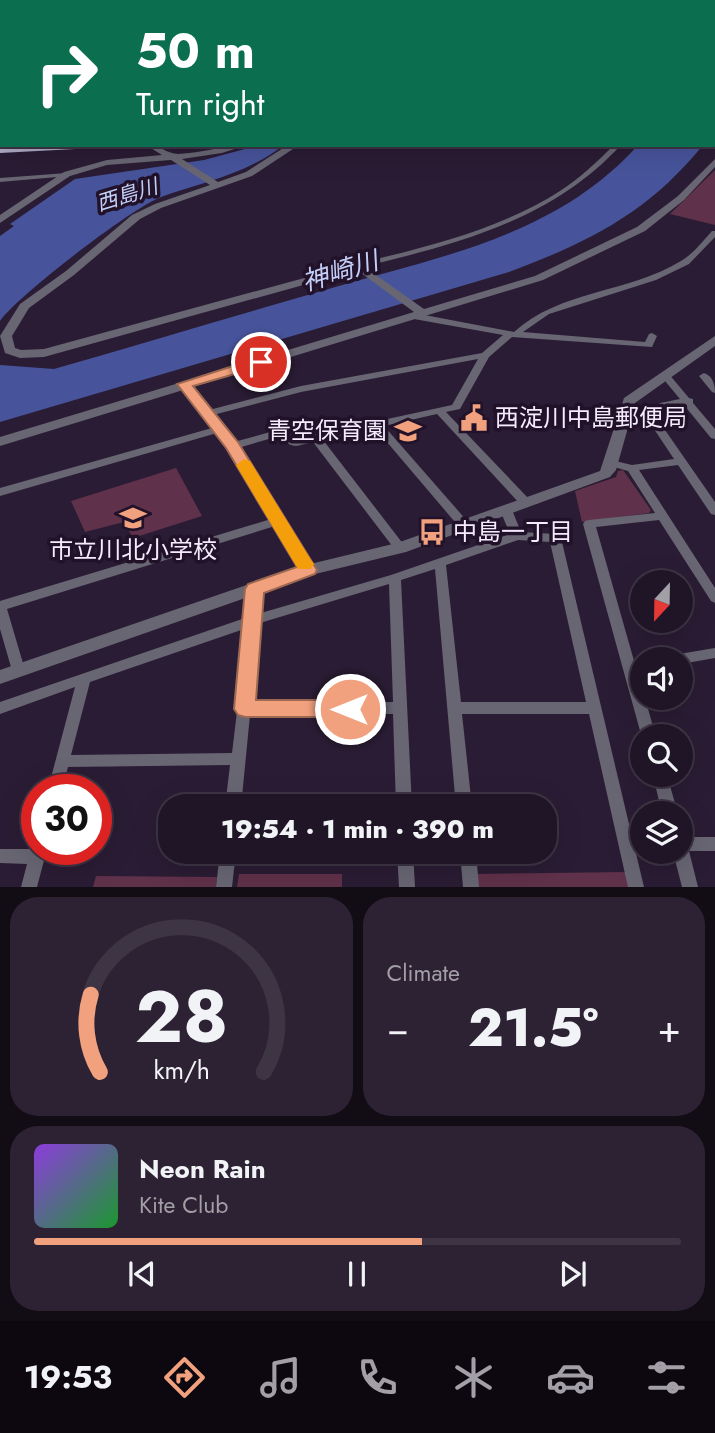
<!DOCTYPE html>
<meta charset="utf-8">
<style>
body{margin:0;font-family:Jost,"Noto Sans JP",sans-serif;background:#2d2233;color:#f1f3f6;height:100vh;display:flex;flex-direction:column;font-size:26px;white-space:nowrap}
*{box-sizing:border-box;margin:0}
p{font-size:23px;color:#a29fa7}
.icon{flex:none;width:38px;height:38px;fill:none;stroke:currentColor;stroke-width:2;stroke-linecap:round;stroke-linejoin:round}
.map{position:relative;height:887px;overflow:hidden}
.sheet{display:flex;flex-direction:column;gap:10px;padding:10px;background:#120c15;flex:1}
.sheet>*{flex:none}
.top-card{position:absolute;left:0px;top:0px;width:716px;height:147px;box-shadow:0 7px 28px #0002,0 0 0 2px #3d3444;background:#0b6e4f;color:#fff;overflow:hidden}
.needle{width:46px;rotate:202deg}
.buttons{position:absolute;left:630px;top:570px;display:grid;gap:14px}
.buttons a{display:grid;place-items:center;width:63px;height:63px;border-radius:50%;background:#201527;box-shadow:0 7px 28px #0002,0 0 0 2px #3d3444;font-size:35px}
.speed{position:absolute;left:21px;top:774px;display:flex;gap:14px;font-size:35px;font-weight:700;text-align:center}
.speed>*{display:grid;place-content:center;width:91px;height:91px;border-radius:50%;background:#201527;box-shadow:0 7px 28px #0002,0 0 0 2px #3d3444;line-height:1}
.speed .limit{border:10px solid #d22;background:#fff;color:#111}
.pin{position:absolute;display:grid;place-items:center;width:60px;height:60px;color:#fff;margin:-30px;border:4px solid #fff;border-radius:50%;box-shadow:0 2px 7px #0007}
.me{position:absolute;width:77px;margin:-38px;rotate:270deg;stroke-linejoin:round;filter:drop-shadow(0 0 5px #0008)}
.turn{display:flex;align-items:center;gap:24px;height:147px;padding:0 21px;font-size:32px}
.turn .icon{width:91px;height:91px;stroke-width:2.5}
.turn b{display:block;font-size:49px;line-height:60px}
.big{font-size:52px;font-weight:800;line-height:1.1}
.sheet .widget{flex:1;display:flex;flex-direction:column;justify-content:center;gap:10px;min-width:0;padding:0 24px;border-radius:28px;background:#2d2233}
.sheet .dial{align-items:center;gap:0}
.dial svg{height:182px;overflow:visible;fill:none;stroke:#3d3444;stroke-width:7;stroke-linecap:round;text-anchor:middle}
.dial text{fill:#f1f3f6;stroke:none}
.song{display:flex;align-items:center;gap:21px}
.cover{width:84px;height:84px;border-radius:10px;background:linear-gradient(135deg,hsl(270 70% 55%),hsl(130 70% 35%))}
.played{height:7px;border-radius:4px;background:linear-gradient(90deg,#f2a17e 60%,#3d3444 60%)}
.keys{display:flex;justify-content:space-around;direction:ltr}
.heat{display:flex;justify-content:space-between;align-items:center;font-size:38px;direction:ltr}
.sheet .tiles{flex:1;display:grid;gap:10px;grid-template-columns:1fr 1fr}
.widget:last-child{grid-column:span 2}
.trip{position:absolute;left:158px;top:794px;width:399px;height:70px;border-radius:28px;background:#201527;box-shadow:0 7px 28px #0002,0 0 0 2px #3d3444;font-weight:800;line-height:70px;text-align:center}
.dock{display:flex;height:112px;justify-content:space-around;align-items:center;background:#0d0810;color:#a29fa7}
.dock .icon{width:49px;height:49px}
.dock .selected{color:#f2a17e}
.dock b{font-size:32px;color:#f1f3f6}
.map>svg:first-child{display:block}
.green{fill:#60314a}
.water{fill:#47549b}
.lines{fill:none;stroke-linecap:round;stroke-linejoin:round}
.minor{fill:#686673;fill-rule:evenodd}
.tertiary{fill:#686673;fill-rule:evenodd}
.primary{fill:#ada9c5;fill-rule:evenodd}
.route{fill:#f2a17e;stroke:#9d6952;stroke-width:2}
.slow{fill:#f59e0b}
.labels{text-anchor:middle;stroke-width:7;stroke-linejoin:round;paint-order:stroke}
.far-water-label{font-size:21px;font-style:italic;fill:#c3cef7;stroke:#21122a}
.poi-label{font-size:24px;fill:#f4ebfc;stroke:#21122a;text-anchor:start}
.water-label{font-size:26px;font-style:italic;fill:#c3cef7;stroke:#21122a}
</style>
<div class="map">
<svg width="715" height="887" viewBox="0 0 715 887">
<rect width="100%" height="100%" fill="#2a1c34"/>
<g class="green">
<path d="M715 170V225L670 214Z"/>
<path d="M176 468 202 516 133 538 124 522 85 532 71 501Z"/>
<path d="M623 470 651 510 649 513 582 522 575 491 616 477 618 471Z"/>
<path d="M627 872 630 887H478L476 874Z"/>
<path d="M239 874H342V887H237Z"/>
<path d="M96 876 217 877 216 887H93Z"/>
</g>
<g class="water">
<path d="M260 145H284C247 174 203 182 161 197 133 207 16 297 0 321V236L14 226 10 224 75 179 204 160Z"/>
<path d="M638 145H703C648 213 589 242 509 272L0 422V365L54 369C144 343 234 316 325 290 437 257 556 237 638 145Z"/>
</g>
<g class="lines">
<g class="minor">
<rect x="714" y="73" width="1" height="4"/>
<path d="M614 145H621C551 221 456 244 359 268L355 266 356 264C426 247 499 230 560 191 580 178 597 162 614 145Z"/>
<path d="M67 173 69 174V176L0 182V178Z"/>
<path d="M712 231H715V237L689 264 656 280 549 314 523 332 645 342 649 334 652 333 657 336 652 347 512 337 489 357 460 409 446 412 529 499 531 502 529 505H521L437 414 384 426 468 522 470 525 468 528H460L375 428 323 440 404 545 406 548 404 551H396L313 442C295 446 294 450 279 436L238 448 312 567 314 570 312 573H304L275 526 7 609 25 670 23 674 18 675 13 674 0 629V601L271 519 228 447 217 433 0 496V488L212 428 181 387 179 385 181 383H187L209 410 301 386 482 353 503 335 414 319 410 316 414 313 514 332C560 290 629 293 681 261 693 254 703 241 712 231ZM478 359 452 405 295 439 285 430 281 429 234 442 213 415 301 392Z"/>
<path d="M665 372 668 373 689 398 693 399V403L715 429V439L711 438 684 405 667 407 656 417 715 502V515L711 514 678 465 639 470 715 588V603L711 601 659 520 596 527 642 689V698H645L656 737 642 738 583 524 585 521 589 520 655 513 628 471 607 465 606 463 611 460 632 465 674 459 646 417 660 403 680 399 660 375Z"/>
<path d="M704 373C713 376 715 385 715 393L712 392 699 376Z"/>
<path d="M506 506 512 510 521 532 555 534 559 535 561 538 644 887H628L589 714H462L472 807H456L435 569 401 580 412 807H396L393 714 250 715 241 807H225L230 765 68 767 62 789H48L75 687 0 714V702L248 617 249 589 251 586 255 584 259 586 261 589V613L391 575 510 534 500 510ZM518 540 550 542 586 702H461L446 565ZM389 584 393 702 252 703 260 623ZM247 628 232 753 71 755 90 682Z"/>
<path d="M715 648V658L681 664V660H666L668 656 673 655Z"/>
<path d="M653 775H667L678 814H662Z"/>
<path d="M681 837H715V851H689L698 887H682L673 852H681Z"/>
<path d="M37 843V849H47L37 887H21L27 864 0 863V849H31L33 844Z"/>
<path d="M220 852H236L232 887H216Z"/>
<path d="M397 852H413L415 887H399Z"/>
<path d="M460 852H476L479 887H463Z"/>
</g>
<g class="tertiary">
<path d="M424 0H431L423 2Z"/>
<path d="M455 0H462L454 2Z"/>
<rect x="0" y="100" width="2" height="4"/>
<path d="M146 145C161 145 167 154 178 154 202 153 224 145 247 145L222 153 182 159 218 182 246 172 288 145H299L252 176 161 208 140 219 74 275 29 308 12 336 15 348 21 350 44 349 359 263 424 309 535 276 637 227 678 196 715 159V167L684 200 645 231 543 280 0 446V437L414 312 357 270 44 357 20 358 5 353 0 336 20 304 66 271 132 215 155 204 210 185 171 160 107 165 70 176 0 223V215L64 172 107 160 162 155Z"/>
<path d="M715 336V346L635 403 616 470 610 477 406 552 311 575 0 684V670L302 566 397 543 600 471 624 398Z"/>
</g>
<g class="primary">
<rect x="714" y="112" width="1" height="6"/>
<path d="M99 145 94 148 0 153V147Z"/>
</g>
</g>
<path class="route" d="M261 357 268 362 266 365 193 386 238 442 317 570 315 574 264 593 256 700H350L358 702 361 709 358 715 350 717H245L238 715 234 709 245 589 248 584 297 567 226 448 177 384Z"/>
<path class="slow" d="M244 459 250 461 311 560 314 564 311 569H298L236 465Z"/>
<defs>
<symbol id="civic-bare" viewBox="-9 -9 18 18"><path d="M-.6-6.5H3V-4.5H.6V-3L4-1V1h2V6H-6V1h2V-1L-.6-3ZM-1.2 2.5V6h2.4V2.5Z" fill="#f2a17e" stroke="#21122a" stroke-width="2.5" paint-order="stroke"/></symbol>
<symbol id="school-bare" viewBox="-9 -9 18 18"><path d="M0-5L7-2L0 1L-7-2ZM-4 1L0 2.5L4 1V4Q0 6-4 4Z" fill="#f2a17e" stroke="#21122a" stroke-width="2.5" paint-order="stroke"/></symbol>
<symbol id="bus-bare" viewBox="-9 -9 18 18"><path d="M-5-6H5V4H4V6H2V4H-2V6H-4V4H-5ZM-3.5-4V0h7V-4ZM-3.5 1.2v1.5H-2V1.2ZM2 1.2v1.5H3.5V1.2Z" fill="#f2a17e" stroke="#21122a" stroke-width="2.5" paint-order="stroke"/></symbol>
</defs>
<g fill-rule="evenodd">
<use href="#civic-bare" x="455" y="399" width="38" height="38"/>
<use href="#school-bare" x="389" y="412" width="38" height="38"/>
<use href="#school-bare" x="114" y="499" width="38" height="38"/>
<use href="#bus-bare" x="413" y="513" width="38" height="38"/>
</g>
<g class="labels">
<g class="far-water-label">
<text transform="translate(127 195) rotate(-17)" y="7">西島川</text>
</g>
<g class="poi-label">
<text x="495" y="426">西淀川中島郵便局</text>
<text x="387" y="439" text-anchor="end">青空保育園</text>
<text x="453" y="540">中島一丁目</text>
<text x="133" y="558" text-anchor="middle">市立川北小学校</text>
</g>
<g class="water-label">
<text transform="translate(340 271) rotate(-17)" y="9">神崎川</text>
</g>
</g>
</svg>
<div class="buttons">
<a><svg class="needle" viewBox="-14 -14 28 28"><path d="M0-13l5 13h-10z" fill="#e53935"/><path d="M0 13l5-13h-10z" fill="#a29fa7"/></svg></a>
<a><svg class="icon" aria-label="sound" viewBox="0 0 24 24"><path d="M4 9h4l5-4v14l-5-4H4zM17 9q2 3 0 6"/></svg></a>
<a><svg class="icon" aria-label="search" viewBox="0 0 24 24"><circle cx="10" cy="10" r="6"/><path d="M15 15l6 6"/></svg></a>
<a><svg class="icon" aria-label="layers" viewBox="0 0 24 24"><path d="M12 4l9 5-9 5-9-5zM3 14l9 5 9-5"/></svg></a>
</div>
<div class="speed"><div class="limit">30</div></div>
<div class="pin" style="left:261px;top:362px;background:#d93025"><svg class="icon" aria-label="arrive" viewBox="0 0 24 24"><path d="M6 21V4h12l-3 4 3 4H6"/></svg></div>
<svg class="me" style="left:350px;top:709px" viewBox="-20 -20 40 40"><circle r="17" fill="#f2a17e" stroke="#fff" stroke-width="3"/><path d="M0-11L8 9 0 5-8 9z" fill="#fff"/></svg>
<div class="trip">19:54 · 1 min · 390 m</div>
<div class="top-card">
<div class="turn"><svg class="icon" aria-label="right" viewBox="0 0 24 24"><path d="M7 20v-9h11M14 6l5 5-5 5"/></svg><div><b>50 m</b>Turn right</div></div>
</div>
</div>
<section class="sheet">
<div class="tiles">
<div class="widget dial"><svg viewBox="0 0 100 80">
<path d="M14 69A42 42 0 1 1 86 69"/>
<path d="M14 69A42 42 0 0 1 10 35" stroke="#f2a17e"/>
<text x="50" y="56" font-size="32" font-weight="700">28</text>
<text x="50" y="72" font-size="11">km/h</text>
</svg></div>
<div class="widget"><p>Climate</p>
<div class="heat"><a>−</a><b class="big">21.5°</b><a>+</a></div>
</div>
<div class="widget">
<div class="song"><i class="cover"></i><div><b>Neon Rain</b><p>Kite Club</p></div></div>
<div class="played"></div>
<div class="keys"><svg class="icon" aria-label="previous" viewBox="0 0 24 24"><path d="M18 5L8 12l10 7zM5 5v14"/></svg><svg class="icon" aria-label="pause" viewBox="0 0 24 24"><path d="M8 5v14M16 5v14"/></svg><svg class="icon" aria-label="next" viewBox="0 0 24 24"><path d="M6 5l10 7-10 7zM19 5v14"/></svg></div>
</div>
</div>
</section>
<nav class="dock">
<b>19:53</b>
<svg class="icon selected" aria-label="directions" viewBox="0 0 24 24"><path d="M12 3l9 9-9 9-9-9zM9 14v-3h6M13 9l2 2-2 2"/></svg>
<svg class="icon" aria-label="music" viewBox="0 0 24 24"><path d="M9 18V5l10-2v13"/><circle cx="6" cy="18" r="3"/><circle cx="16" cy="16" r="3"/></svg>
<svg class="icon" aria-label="phone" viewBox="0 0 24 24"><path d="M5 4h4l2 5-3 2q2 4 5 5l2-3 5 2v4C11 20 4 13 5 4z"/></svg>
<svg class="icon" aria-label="climate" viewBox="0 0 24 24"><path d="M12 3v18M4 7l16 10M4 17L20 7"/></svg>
<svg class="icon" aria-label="car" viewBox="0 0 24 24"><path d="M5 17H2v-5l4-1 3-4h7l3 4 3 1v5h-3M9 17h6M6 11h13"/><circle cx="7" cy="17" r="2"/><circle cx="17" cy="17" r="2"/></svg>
<svg class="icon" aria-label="filters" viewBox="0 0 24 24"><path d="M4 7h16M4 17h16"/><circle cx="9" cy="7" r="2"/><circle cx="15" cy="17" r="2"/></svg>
</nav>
